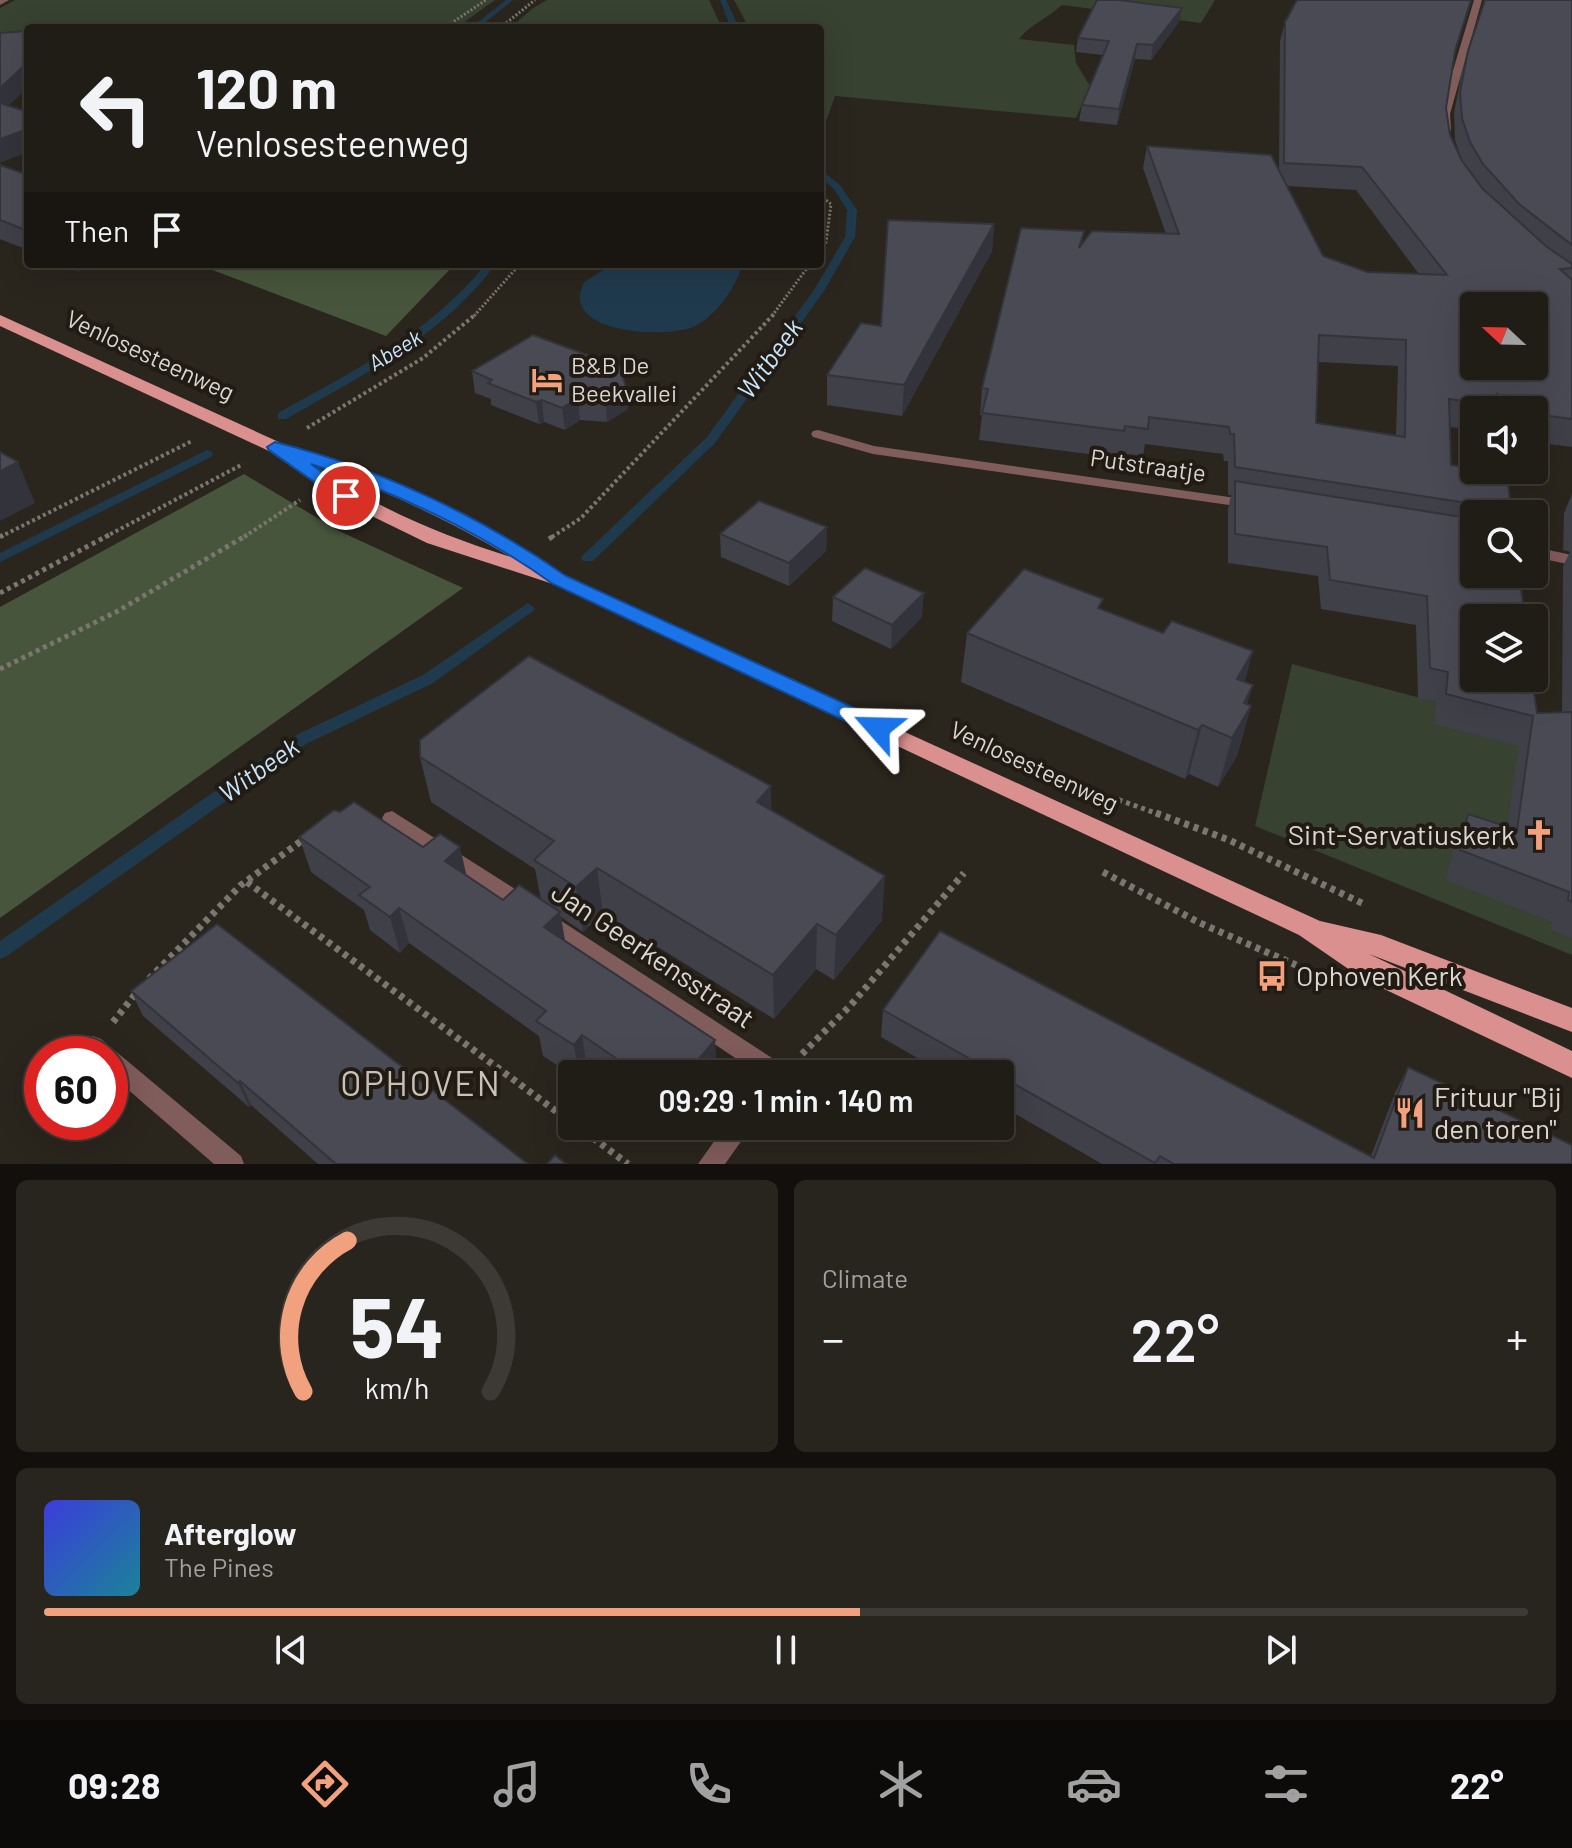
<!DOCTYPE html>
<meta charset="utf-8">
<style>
body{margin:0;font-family:Barlow,sans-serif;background:#28251f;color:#f1f3f6;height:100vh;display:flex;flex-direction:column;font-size:30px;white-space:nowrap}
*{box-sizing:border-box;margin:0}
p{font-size:26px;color:#a2a1a1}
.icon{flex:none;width:44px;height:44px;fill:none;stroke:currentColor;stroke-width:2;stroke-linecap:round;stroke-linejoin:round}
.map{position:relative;height:1164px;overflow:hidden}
.sheet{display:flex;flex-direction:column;gap:16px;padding:16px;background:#120f0c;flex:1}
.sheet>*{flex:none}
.top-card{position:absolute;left:24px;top:24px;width:800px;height:244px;border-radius:8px;box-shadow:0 8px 32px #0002,0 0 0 2px #3d3a35;background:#201c16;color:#f1f3f6;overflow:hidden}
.needle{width:52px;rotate:292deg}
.fabs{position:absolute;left:1460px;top:292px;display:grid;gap:16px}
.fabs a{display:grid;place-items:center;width:88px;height:88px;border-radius:8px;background:#201c16;box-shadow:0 8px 32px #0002,0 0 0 2px #3d3a35;font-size:40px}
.speed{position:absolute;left:24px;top:1036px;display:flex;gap:16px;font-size:40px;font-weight:700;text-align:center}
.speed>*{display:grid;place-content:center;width:104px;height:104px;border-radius:50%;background:#201c16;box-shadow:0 8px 32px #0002,0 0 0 2px #3d3a35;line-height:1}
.speed .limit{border:12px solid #d22;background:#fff;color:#111}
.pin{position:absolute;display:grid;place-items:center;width:68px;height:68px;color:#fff;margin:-34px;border:4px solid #fff;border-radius:50%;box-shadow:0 2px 8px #0007}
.me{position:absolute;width:88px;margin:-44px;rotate:295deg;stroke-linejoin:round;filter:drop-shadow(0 0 6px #0008)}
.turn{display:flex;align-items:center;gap:28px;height:168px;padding:0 40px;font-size:36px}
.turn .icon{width:104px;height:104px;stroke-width:2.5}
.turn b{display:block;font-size:56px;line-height:68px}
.then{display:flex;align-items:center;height:76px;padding:0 40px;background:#0003;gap:16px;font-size:30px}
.big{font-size:60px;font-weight:600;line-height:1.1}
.sheet .tile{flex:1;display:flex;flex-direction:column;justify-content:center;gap:12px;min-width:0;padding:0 28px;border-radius:12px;background:#28251f}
.sheet .dial{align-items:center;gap:0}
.dial svg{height:208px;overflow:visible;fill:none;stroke:#3d3a35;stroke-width:7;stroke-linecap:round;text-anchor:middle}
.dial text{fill:#f1f3f6;stroke:none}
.song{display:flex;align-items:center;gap:24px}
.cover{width:96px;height:96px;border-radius:12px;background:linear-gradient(135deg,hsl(240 70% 55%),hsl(190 70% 35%))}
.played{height:8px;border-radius:4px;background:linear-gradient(90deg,#f1a17d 55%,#3d3a35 55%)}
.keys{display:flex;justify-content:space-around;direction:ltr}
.heat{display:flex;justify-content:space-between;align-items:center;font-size:44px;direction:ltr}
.sheet .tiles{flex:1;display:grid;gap:16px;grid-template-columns:1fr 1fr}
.tile:last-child{grid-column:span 2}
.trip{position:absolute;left:558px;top:1060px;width:456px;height:80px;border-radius:8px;background:#201c16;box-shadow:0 8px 32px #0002,0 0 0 2px #3d3a35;font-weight:600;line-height:80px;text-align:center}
.tabs{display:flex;height:128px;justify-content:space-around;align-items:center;background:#0d0b09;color:#a2a1a1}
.tabs .icon{width:56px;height:56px}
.tabs .on{color:#f1a17d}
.tabs b{font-size:36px;color:#f1f3f6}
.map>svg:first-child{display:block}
.green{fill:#374230}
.forest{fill:#46553b}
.water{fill:#203a4d}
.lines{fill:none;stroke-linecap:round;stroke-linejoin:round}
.stream{fill:#203a4d;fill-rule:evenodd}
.path-far3{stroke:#7b7670;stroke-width:3;stroke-dasharray:2 2;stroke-linecap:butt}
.path-far2{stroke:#7b7670;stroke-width:4;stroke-dasharray:3 3;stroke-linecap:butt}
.path-far1{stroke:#7b7670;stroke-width:5;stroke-dasharray:4 4;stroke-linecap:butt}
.path{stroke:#7b7670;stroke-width:7;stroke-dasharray:5 5;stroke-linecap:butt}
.street{fill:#805c5b;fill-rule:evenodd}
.primary{fill:#da908f;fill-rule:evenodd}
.wall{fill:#3f4048;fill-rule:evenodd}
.shaded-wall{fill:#33343b}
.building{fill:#494a54;stroke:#33343b;stroke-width:2;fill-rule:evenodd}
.route{fill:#1a73e8;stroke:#114b97;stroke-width:2}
.labels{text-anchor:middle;stroke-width:8;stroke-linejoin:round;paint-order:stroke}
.far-water-label{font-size:22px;font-style:italic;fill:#c7e6fd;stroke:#211b13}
.street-label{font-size:24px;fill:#dad6d1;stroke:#211b13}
.poi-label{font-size:24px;fill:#dad6d1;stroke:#211b13;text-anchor:start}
.water-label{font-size:26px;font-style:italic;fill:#c7e6fd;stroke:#211b13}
.near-poi-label{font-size:28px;fill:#dad6d1;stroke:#211b13;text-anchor:start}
.near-street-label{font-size:28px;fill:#dad6d1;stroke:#211b13}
.near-quarter-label{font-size:34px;letter-spacing:2px;fill:#c9c1b7;stroke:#211b13}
</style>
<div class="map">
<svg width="1572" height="1164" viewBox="0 0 1572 1164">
<rect width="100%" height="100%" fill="#2a251d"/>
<g class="green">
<path d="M15 0H495L456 28H28V43L0 46V8Z"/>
<path d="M547 0H709L722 28H510L533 8Z"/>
<path d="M734 0H1215L1201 23 1062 5C1048 18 1031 24 1019 39L1074 45 1076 63 1090 86 1076 118 835 96 825 124H820V28H749Z"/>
<path d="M1292 664 1485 715 1572 746V955L1255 826Z"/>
</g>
<g class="forest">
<path d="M197 264H455L386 336Z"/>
<path d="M244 474 339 531 463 588 0 918V607Z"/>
</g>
<path class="water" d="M613 264H742C738 286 714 318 693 327 668 337 585 335 580 300 579 294 582 287 584 282Z"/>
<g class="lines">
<g class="stream">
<path d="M506 0H513L478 28H470Z"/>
<path d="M720 0H726L739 28H731Z"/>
<path d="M820 169 840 185 857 210 855 237 824 291 715 443 593 561H583L581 558 583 555 707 437 814 290 845 237 847 210 834 189 820 177Z"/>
<path d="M486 264H496C442 336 363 375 286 419H278V413C355 370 429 334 486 264Z"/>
<path d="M207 450 211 451 213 454 211 457 0 562V553Z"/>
<path d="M528 603 535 608 533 611 433 683 306 744 7 956 0 959V941L294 736 423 675Z"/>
</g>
<g class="path-far3">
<path d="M444 28 486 0"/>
<path d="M500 28 535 0"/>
<path d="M820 195 831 204 826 242 820 250"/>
<path d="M474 316 520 264"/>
<path d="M772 316 810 264"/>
</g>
<g class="path-far2">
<path d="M307 428 423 358 476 314"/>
<path d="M0 537 192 441"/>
<path d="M105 537 243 464"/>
<path d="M244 537 300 500"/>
<path d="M552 537 581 518 774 314"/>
</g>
<g class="path-far1">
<path d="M0 537 3 535"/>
<path d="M549 539 555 535"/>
<path d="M0 593 109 535"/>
<path d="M0 669 116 612 247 535"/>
<path d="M1111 797 1161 815"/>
</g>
<g class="path">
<path d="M1156 813 1229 840 1366 905"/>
<path d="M1103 872 1200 923 1296 965"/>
<path d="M247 882 572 1123"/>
<path d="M149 979 241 885 304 839"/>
<path d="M113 1022 137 992"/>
<path d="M802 1054 850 1006 964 873"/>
<path d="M577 1126 628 1164"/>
</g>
<g class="street">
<path d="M0 0H9L0 5Z"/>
<path d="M1474 0H1482L1450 114 1451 130 1446 133 1441 130 1440 114Z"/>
<path d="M818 430 874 446 1250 500 1257 504 1250 508 873 454 813 437 811 434 813 431Z"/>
<path d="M1534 547 1572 555V565L1534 557Z"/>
<path d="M392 811 534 901 537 907 534 913 527 915 520 913 385 823 382 818 385 813Z"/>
<path d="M546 911 786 1067 790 1074H759L539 926 536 920 539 914Z"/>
<path d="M93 1036 101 1039 241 1156 244 1164H214L110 1074V1054L85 1053 82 1046 85 1039Z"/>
<path d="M725 1126H752L725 1164H698Z"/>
</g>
<path class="primary" d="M0 315 281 443 377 475 467 515 548 563 549 570 1320 921 1381 935 1572 1008V1032L1369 954 1572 1051V1078L1363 979 1299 935 553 584 427 543 339 500 269 451 0 326ZM315 466C384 489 448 520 511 557 441 535 376 508 315 466Z"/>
</g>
<g class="wall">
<path d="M1485 0H1572V447L1534 442V410H1474V430L1450 427 1451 465 1512 514H1474V574L1537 713 1562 712 1563 566 1570 552 1563 550 1564 513 1572 494V938L1551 930 1552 922 1446 880 1454 844 1468 814 1507 827 1519 746 1434 724 1436 702 1418 698 1416 625 1321 609 1318 576 1228 563V509L1231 495H1228V461H1224L1223 454 1145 444 1143 456 1120 453 1119 458 979 440 982 415H980L982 388 1084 231 1082 244 1166 234 1143 168 1147 146 1279 171 1280 41 1285 22 1455 52 1446 108 1450 135 1462 161 1455 140 1454 113 1462 71ZM1287 186 1356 190 1419 274 1367 272 1323 256ZM1318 362 1398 366 1396 435 1316 423Z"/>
<path d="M1179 22 1151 60 1135 59 1117 125 1079 121 1082 105 1103 55 1076 52 1078 38Z"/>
<path d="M0 165 28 175V250L0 239Z"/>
<path d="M994 224 992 251 902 416 827 405V375Z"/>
<path d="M61 264H94L78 271Z"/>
<path d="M472 371 626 388 628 409 607 422 580 420 565 430 544 422 539 424 491 405V399L475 393Z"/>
<path d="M827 527 826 551 789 586 721 557 720 534Z"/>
<path d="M833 597 922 617 891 649 832 621Z"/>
<path d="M1101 609 1163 633 1245 682 1253 685 1247 704 1251 706 1237 756 1218 787 1189 774 1185 779 961 682 967 633Z"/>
<path d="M420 757 772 811 882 920 834 980 816 969 774 1019 603 913 583 932 561 917 565 940 717 1074H593L587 1070 584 1074 572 1075 543 1056 539 1036 409 943 400 953 370 930 364 910 311 872 299 837 423 847 503 900H541L535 869 431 802Z"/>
<path d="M131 991 528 1164H318L251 1105 249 1107 143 1016Z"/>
<path d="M883 1010 1371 1156 1395 1093 1408 1067 1572 1164H1102L1000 1105V1074H945L881 1037Z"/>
</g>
<g class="shaded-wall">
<path d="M1182 8 1179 22 1151 60 1153 45Z"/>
<path d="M1137 44 1135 59 1117 125 1119 109Z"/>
<path d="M28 62V87L0 114V88Z"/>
<path d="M28 129V152L0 163V139Z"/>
<path d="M994 224 992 251 902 416 904 385Z"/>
<path d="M75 264H94L78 271Z"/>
<path d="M626 388 628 409 607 422 605 400Z"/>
<path d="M578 398 580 420 565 430 562 408Z"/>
<path d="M542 400 544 422 539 424 536 402Z"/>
<path d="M18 462 35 503 0 521V471Z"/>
<path d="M827 527 826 551 789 586V563Z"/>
<path d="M924 593 922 617 891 649 892 625Z"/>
<path d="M1253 651 1240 700 1237 679Z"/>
<path d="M1253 685 1242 721 1251 706 1237 756 1218 787 1232 738 1244 703Z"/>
<path d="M1202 725 1189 774 1185 779 1198 730Z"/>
<path d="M771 786 772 830 757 802Z"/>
<path d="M460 847 468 882 445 861Z"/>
<path d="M597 868 603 913 583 932 576 887Z"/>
<path d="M885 876 882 920 834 980 836 935Z"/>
<path d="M399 908 409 943 400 953 390 917Z"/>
<path d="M560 912 566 948 544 927Z"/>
<path d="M817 924 816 969 774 1019 773 975Z"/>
<path d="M582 1035 587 1070 584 1074H579L574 1045Z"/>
<path d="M715 1040 717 1074H686Z"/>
<path d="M240 1081 251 1105 249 1107 238 1083Z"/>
</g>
<g class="building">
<path d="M1097 0H1119L1182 8 1153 45 1137 44 1119 109 1082 105 1109 41 1078 38Z"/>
<path d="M1297 0H1471L1455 51 1446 108 1450 135 1462 161 1483 189 1547 247 1572 264V268L1560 269 1572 280V419L1534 414V410H1521V407L1497 394 1498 406 1449 399 1451 465 1474 469V470H1481L1507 475 1512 514H1488L1487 506 1235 467 1234 434H1230L1229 427 1149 417 1148 429 1125 426 1124 431 982 413 988 389 982 388 1021 228 1084 231 1079 248 1092 231 1179 234 1147 146 1271 155 1323 256 1367 272 1447 275 1362 167 1284 163 1285 22ZM1474 306H1534V366H1474ZM1319 335 1406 340 1405 437 1316 423Z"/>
<path d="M1485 0H1572V245L1519 204 1483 164 1470 142 1462 118 1460 92 1468 51Z"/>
<path d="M28 31V62L0 88V33Z"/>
<path d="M0 103 28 112V129L0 139Z"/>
<path d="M0 165 28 175V231L0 220Z"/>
<path d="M888 220 994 224 904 385 827 375 861 323 881 326Z"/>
<path d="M533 335 620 367 626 388 605 400 578 398 562 408 542 400 536 402 488 383 492 380 472 371Z"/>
<path d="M0 452 18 462 0 471Z"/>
<path d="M1235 481 1474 519V574H1519L1525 618H1474V678H1532L1537 713 1572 712V902L1568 900 1569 892 1460 850 1468 814 1517 830 1533 716 1446 694 1448 672 1430 668 1427 596 1330 580 1327 547 1235 534Z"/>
<path d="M759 501 827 527 789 563 720 534Z"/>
<path d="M865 568 924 593 892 625 833 597Z"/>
<path d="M1024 569 1103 599 1098 608 1163 633 1172 621 1253 651 1237 679 1253 685 1244 703 1251 706 1232 738 1202 725 1198 730 967 633Z"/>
<path d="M529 656 771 786 757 802 885 876 836 935 817 924 773 975 597 868 576 887 534 860 554 841 420 757V740Z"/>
<path d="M354 802 423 847 440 834 460 847 445 861 503 900 519 885 560 912 544 927 715 1040 686 1074H639L582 1035 574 1045 536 1021 546 1011 399 908 390 917 359 895 370 887 299 837 334 810 340 812Z"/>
<path d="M217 924 528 1164H336L240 1081 238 1083 131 991Z"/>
<path d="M940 931 1374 1158 1408 1067 1572 1145V1164H1174L1160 1156 1155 1163 1000 1076V1074H997L883 1010Z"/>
<path d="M555 1155 566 1164H547Z"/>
</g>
<path class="route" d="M275 442C378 468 479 515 566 576L885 722 888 728 885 733H871L553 584C479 531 397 493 311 464L355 496 352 500H340L269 450 267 447Z"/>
<defs>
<symbol id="hotel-bare" viewBox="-9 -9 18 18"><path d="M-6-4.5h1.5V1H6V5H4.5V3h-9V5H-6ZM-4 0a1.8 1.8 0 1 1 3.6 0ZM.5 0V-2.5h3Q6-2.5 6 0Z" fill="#f1a17d" stroke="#211b13" stroke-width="2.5" paint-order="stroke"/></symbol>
<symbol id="church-bare" viewBox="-9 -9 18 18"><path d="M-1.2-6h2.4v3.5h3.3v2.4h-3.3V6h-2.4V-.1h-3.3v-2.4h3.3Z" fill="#f1a17d" stroke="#211b13" stroke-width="2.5" paint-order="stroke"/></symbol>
<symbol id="bus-bare" viewBox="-9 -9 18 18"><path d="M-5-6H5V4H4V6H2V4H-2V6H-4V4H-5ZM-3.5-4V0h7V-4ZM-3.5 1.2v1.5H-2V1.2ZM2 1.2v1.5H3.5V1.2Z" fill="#f1a17d" stroke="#211b13" stroke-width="2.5" paint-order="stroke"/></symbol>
<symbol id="restaurant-bare" viewBox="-9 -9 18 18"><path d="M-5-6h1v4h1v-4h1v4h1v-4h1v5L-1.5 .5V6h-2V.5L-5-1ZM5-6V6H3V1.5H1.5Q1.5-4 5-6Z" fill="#f1a17d" stroke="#211b13" stroke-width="2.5" paint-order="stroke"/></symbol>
</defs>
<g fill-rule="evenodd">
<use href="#hotel-bare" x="525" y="358" width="44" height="44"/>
<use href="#church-bare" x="1517" y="813" width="44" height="44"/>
<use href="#bus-bare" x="1250" y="954" width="44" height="44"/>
<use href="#restaurant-bare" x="1388" y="1091" width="44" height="44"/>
</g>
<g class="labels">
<g class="far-water-label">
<text transform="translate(395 350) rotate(-31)" y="8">Abeek</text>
</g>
<g class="street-label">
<text transform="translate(150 356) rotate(25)" y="8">Venlosesteenweg</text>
<text transform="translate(1148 466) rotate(8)" y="8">Putstraatje</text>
<text transform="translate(1034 767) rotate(25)" y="8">Venlosesteenweg</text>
</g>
<g class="poi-label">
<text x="571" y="374">B&amp;B De<tspan x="571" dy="28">Beekvallei</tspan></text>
</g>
<g class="water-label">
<text transform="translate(770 359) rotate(-54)" y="9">Witbeek</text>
<text transform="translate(259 770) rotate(-35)" y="9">Witbeek</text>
</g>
<g class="near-poi-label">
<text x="1515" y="845" text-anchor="end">Sint-Servatiuskerk</text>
<text x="1296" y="986">Ophoven Kerk</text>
<text x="1434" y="1107">Frituur "Bij<tspan x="1434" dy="32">den toren"</tspan></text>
</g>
<g class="near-street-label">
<text transform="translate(653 955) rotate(34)" y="10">Jan Geerkensstraat</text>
</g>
<g class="near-quarter-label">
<text x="421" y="1096">OPHOVEN</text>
</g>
</g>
</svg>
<div class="fabs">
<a><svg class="needle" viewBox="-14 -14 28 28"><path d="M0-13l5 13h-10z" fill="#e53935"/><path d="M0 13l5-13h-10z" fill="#a2a1a1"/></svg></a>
<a><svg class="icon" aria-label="sound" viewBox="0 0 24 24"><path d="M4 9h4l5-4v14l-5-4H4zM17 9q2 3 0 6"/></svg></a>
<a><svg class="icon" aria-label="search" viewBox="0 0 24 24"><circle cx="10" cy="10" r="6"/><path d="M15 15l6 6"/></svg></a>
<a><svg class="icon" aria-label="layers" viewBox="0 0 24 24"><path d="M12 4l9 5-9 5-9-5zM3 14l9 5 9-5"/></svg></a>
</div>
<div class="speed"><div class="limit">60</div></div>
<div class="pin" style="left:346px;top:496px;background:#d93025"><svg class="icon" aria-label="arrive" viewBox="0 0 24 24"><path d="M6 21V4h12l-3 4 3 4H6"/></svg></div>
<svg class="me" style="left:878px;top:728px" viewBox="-20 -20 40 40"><path d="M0-17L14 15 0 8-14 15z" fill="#1a73e8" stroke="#fff" stroke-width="4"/></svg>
<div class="trip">09:29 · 1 min · 140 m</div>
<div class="top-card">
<div class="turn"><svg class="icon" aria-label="left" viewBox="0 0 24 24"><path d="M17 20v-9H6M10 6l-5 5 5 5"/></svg><div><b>120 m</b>Venlosesteenweg</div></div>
<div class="then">Then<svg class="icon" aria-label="arrive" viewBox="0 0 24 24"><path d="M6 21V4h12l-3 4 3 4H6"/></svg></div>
</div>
</div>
<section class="sheet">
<div class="tiles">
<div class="tile dial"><svg viewBox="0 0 100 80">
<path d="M14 69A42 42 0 1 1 86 69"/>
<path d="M14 69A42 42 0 0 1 31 11" stroke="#f1a17d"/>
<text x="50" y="56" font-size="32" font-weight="700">54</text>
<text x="50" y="72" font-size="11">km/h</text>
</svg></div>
<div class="tile"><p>Climate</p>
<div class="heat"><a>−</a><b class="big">22°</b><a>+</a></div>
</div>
<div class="tile">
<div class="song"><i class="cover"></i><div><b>Afterglow</b><p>The Pines</p></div></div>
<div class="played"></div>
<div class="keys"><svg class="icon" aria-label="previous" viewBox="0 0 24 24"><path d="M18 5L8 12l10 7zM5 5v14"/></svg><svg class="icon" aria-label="pause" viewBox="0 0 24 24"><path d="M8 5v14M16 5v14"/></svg><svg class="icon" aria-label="next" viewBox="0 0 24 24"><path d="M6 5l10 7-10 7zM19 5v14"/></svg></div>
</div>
</div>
</section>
<nav class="tabs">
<b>09:28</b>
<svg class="icon on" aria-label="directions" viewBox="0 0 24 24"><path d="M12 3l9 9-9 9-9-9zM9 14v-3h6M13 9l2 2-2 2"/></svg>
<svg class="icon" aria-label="music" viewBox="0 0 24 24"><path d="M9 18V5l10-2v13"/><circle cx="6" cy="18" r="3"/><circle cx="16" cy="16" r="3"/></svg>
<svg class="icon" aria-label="phone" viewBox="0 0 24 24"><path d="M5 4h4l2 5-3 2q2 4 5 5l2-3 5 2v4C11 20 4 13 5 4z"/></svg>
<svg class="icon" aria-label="climate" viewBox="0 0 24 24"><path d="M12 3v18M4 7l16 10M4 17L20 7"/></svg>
<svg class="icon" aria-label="car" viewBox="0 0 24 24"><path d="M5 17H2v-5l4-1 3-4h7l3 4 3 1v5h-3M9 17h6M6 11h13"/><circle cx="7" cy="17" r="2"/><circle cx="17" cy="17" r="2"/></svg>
<svg class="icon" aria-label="filters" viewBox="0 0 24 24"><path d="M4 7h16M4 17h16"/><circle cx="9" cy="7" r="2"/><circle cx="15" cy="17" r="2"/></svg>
<b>22°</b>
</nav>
